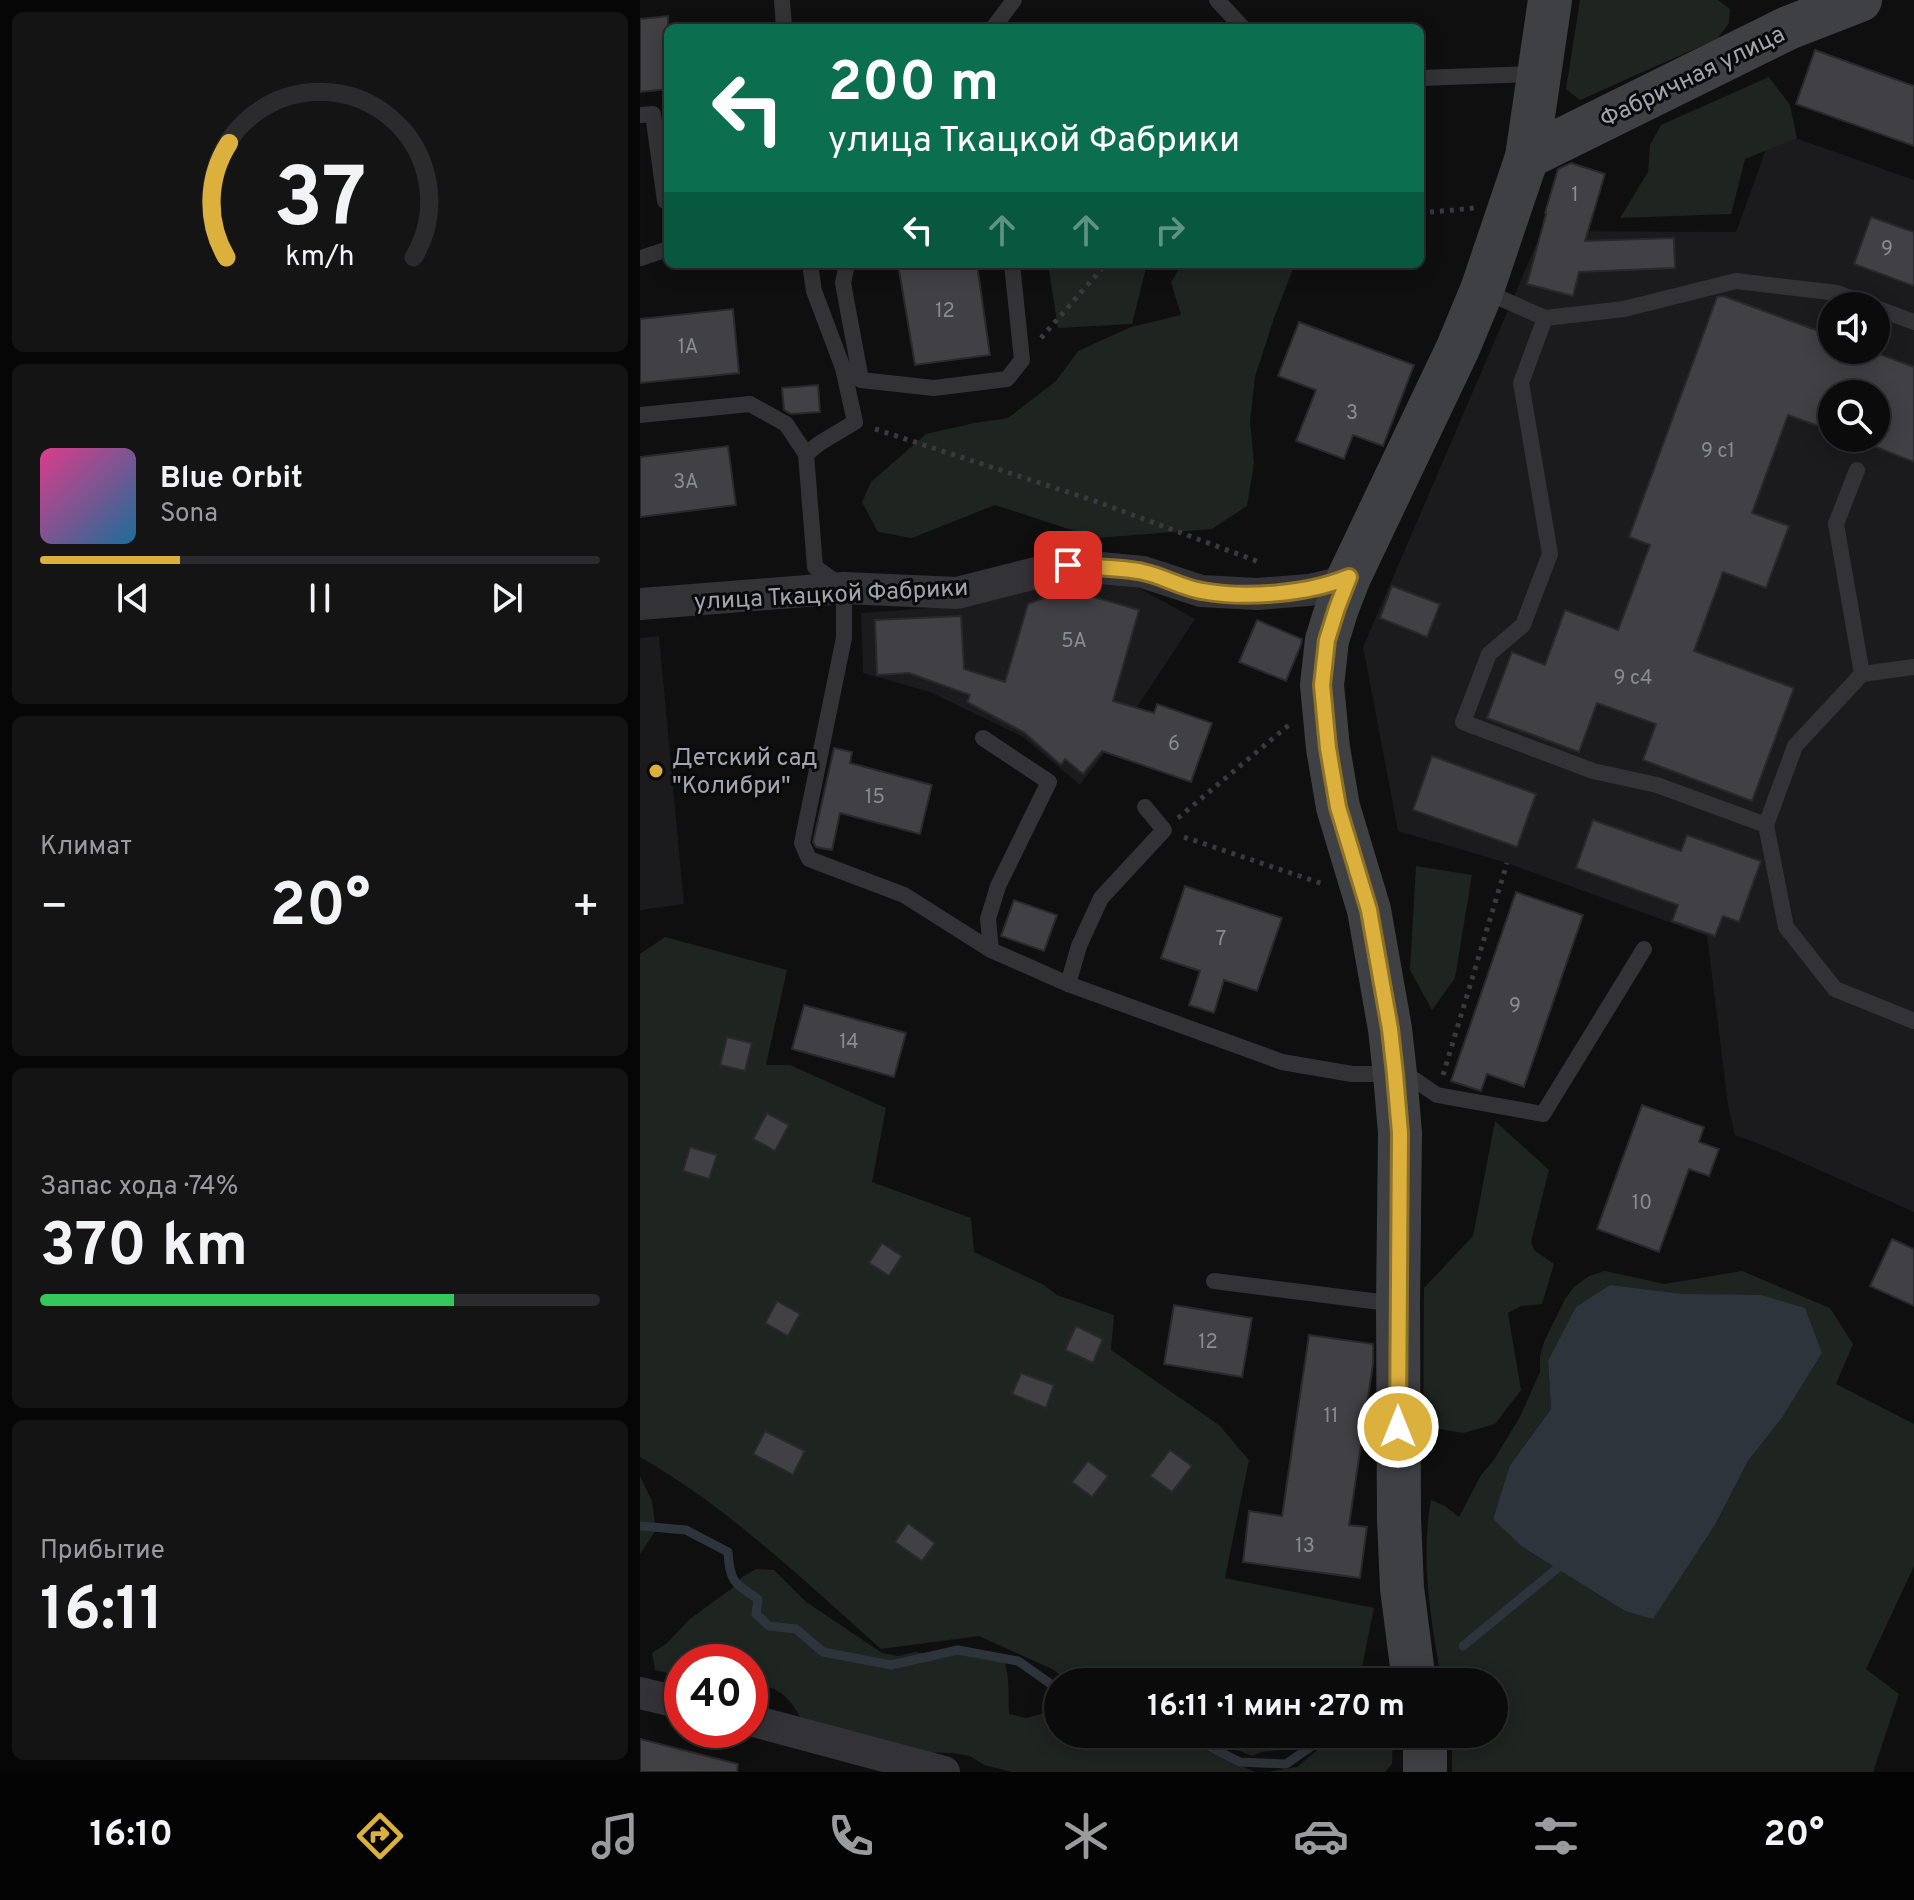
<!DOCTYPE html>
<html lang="ru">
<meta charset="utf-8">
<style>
body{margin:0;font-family:Overpass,sans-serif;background:#141415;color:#f1f3f6;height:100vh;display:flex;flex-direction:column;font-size:30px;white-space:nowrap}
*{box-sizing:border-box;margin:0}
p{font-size:26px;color:#9a9b9d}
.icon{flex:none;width:44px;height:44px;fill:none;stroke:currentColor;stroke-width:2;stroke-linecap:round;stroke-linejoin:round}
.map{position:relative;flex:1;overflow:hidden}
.side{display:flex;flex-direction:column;gap:12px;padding:12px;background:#060607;width:640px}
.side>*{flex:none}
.hud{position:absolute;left:24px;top:24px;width:760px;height:244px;border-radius:12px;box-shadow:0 4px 20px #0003,0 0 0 2px #2b2b2d;background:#0b6e4f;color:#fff;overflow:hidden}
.fabs{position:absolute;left:1178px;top:292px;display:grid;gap:16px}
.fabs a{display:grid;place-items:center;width:72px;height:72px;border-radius:50%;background:#0b0b0c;box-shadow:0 4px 20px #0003,0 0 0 2px #2b2b2d;font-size:40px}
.speed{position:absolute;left:24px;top:1644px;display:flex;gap:16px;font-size:40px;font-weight:700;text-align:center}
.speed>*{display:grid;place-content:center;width:104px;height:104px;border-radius:50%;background:#0b0b0c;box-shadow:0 4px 20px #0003,0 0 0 2px #2b2b2d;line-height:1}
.speed .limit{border:12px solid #d22;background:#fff;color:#111}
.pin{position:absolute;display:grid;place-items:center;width:68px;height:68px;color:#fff;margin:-34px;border-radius:16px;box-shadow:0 4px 12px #0006}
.me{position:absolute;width:88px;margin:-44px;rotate:0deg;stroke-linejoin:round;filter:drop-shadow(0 0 6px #0008)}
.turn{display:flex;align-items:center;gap:28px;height:168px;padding:0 32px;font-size:36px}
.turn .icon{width:104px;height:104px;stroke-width:2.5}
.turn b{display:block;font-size:56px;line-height:68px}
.lanes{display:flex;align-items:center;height:76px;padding:0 32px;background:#0003;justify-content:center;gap:40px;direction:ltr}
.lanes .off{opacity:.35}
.big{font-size:60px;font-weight:700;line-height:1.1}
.side .widget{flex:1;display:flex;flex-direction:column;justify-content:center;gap:12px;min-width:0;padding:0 28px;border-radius:12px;background:#141415}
.side .dial{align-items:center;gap:0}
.dial svg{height:208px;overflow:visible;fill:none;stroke:#2b2b2d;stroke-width:7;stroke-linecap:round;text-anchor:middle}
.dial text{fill:#f1f3f6;stroke:none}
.song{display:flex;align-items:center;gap:24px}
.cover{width:96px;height:96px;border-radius:12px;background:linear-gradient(135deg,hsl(330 70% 55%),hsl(200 70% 35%))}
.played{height:8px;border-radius:4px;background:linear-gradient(90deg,#dbb03d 25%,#2b2b2d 25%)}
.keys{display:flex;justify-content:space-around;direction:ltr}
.heat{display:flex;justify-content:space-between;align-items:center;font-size:44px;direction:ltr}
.charge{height:12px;border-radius:6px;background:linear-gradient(90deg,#34c759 74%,#2b2b2d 0)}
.trip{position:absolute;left:404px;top:1668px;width:464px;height:80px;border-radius:40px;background:#0b0b0c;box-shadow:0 4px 20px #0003,0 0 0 2px #2b2b2d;font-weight:700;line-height:80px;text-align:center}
.tab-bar{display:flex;height:128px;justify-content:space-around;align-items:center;background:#040405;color:#9a9b9d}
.tab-bar .icon{width:56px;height:56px}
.tab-bar .current{color:#dbb03d}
.tab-bar b{font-size:36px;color:#f1f3f6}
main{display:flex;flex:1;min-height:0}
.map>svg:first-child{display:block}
.built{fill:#1b1b1d;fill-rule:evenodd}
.green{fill:#1e241f;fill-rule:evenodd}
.water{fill:#2e343b}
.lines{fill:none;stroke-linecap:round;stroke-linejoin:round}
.stream{stroke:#2e343b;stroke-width:9}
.building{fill:#414145;stroke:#29292c;stroke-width:2}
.path{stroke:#393a3d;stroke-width:5;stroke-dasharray:4 6;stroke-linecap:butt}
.lane{stroke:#333337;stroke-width:16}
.street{stroke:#333337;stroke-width:32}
.secondary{stroke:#3f4044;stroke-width:44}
.route-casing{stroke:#8e7228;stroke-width:20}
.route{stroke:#dbb03d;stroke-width:14}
.poi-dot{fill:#dbb03d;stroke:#0a0a0b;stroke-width:3}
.labels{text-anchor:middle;stroke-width:6;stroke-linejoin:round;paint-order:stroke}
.number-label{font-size:20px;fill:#8a8c94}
.street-label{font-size:24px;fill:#a2a5af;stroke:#0a0a0b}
.poi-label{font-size:24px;fill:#a2a5af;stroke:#0a0a0b;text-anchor:start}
</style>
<main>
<section class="side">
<div class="widget dial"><svg viewBox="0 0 100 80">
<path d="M14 69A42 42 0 1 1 86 69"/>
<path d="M14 69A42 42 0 0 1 15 25" stroke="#dbb03d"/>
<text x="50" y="56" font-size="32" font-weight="700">37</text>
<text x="50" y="72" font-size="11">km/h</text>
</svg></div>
<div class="widget">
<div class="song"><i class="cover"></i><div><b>Blue Orbit</b><p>Sona</p></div></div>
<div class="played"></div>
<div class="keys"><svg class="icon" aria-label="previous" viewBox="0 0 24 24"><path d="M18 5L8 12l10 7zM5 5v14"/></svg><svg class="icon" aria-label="pause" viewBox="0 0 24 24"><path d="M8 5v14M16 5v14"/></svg><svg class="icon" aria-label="next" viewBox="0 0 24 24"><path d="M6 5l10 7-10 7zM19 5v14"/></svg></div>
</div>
<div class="widget"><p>Климат</p>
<div class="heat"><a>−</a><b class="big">20°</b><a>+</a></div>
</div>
<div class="widget"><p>Запас хода · 74%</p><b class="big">370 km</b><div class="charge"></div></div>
<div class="widget"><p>Прибытие</p><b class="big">16:11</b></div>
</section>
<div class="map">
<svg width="1274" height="1772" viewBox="0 0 1274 1772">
<rect width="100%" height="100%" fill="#0f0f10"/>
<g class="built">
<path d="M1133 130 1274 180V1212L1132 1149 1095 1135 1088 1105 1067 936 867 863 758 831 723 647 902 231 1096 232ZM1192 306H1236V350H1192ZM1192 394H1236V438H1192Z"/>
<path d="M426 582 497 587 555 619 484 727 440 785 383 737 290 692 223 673 221 613 333 605Z"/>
<path d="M19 636 44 904 0 910V638Z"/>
</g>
<g class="green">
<path d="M940 0H1078L1090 9 1089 23 1077 39 940 100 926 89Z"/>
<path d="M1129 77 1150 105 1157 138 1105 159 1091 214 980 218 1008 172 1010 145 1021 125Z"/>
<path d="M408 264H507L492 324 418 328Z"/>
<path d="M542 264H655L634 318 615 377 610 421 614 463 607 506 572 529 456 538 355 505 272 538 238 532 222 502 231 482 286 434 334 423 368 418 416 381 438 351 491 327 541 315 531 282Z"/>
<path d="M776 866 832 875 815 978 792 1010 770 970Z"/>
<path d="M25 937 147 970 126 1065H150L246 1108 232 1182 331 1218 334 1252 404 1285 417 1295 474 1315 471 1350 579 1425 609 1460 585 1578 734 1608 719 1682H430L412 1669 339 1636 241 1649C164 1581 89 1508 0 1457V954Z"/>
<path d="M855 1121 909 1170 891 1242 894 1250 914 1264 902 1304 881 1306 868 1313 881 1390 855 1424 823 1433 783 1426 784 1288 833 1236Z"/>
<path d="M965 1271 1025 1284 1102 1271 1190 1308 1213 1344 1196 1384 1274 1424V1566L1226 1669 1259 1694 1233 1772H812V1754L810 1734H854V1682H802C791 1623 780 1559 791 1500L805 1506 819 1517 841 1475 853 1461 880 1417 900 1372V1357L904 1342 925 1299 934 1287 949 1276ZM970 1285 1045 1294 1182 1353 1142 1418 1108 1461 1075 1525 1013 1618 985 1611 881 1546 853 1519 870 1465 911 1409 908 1361Z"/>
<path d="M0 1476 12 1501 16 1530 0 1554Z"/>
<path d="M116 1569 134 1570 165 1601 242 1653 258 1656 275 1652 295 1654 329 1651 365 1663C370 1681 368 1695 369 1714L386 1718 418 1709V1734H528L615 1772H372L344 1765 330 1756 312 1753 279 1752 163 1723C157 1709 146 1693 131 1688 125 1687 116 1689 110 1690V1662H42V1672L31 1674 15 1670 12 1653 27 1643 50 1619 91 1589 102 1577Z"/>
<path d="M557 1734H753L752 1764 745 1772H627L657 1767 682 1746 621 1752 612 1756Z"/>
</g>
<path class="water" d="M970 1285 1045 1294 1121 1295 1165 1308 1182 1353 1142 1418 1108 1461 1075 1525 1013 1619 985 1611 881 1546 853 1519 870 1465 911 1409 908 1361 936 1307Z"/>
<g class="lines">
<g class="stream">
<path d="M0 1526 46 1530 88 1552C90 1581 93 1583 118 1599L116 1614 129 1626 156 1629 183 1652 251 1665 318 1650 378 1661 418 1689"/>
<path d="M823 1646 925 1562"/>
<path d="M544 1734 600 1762 646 1764 689 1734"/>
</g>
</g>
<g class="building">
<path d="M28 16V89L0 92V19Z"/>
<path d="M1175 50 1274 86V146L1156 104Z"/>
<path d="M931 163 965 174 945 241 1034 238 1035 268 939 272 933 296 887 284 906 214 905 213 918 169Z"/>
<path d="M1231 217 1274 232V286L1214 264Z"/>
<path d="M258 264H337L350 355 275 365Z"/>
<path d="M1083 296 1192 336V350H1229L1274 367V462L1236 447V394H1192V431L1148 415 1112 513 1149 526 1126 588 1083 572 1054 651 1154 688 1112 801 1003 760 1016 724 957 703 939 752 847 718 872 652 905 665 925 610 978 630 1010 545 989 537 1077 297Z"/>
<path d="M93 309 99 373 0 383V319Z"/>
<path d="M659 322 774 365 743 446 713 435 704 459 656 441 676 390 638 376Z"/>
<path d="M178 385 180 412 151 414 144 410 142 388Z"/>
<path d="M88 446 96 505 0 517V457Z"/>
<path d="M752 586 800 604 787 637 740 618Z"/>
<path d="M427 589 499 610 473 701 514 713 517 704 572 723 551 782 462 751 443 774 425 759 421 765 385 733 327 702 330 695 269 673 237 675 235 620 321 616 324 669 365 682 388 604Z"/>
<path d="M617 620 662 639 661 645 646 681 599 662Z"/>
<path d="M194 748 212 752 210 763 292 785 280 834 200 813 192 850 176 847 173 842Z"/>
<path d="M792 756 896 794 877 847 773 810Z"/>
<path d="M953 820 1041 851 1047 835 1121 861 1099 922 1083 916 1075 936 1032 921 1038 905 936 868Z"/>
<path d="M545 886 642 918 617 991 584 980 574 1013 549 1005 560 971 521 958Z"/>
<path d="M876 892 943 915 884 1087 847 1074 841 1091 811 1081Z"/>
<path d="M374 900 417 915 404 951 361 936Z"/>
<path d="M164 1005 266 1033 254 1077 152 1049Z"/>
<path d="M87 1037 112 1043 105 1071 80 1065Z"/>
<path d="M1002 1105 1064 1127 1059 1142 1079 1149 1069 1176 1049 1169 1019 1252 957 1229Z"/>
<path d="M127 1113 149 1125 135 1151 113 1139Z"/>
<path d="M50 1147 77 1155 69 1179 43 1171Z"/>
<path d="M1252 1239 1274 1249V1306L1230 1286Z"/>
<path d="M242 1243 262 1256 249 1276 229 1263Z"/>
<path d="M137 1301 160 1314 148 1336 125 1323Z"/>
<path d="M534 1305 612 1318 602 1377 524 1364Z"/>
<path d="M436 1326 463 1339 453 1363 425 1350Z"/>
<path d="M669 1335 733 1344V1364L709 1525 727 1527 720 1578 603 1562 609 1511 642 1516Z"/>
<path d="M381 1373 414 1385 406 1408 372 1394Z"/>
<path d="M125 1431 165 1451 153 1475 113 1454Z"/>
<path d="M530 1450 552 1466 532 1492 510 1476Z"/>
<path d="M448 1461 468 1476 452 1497 432 1482Z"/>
<path d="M268 1523 295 1543 282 1561 255 1542Z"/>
<path d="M0 1739 98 1764 97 1772H0Z"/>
</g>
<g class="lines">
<g class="path">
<path d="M780 213 835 208"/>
<path d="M401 338 466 264"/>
<path d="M235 429 458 502 622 563"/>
<path d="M538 818 650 724"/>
<path d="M544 837 686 885"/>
<path d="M803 1075 867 863"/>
</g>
<g class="lane">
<path d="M142 0 144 28"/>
<path d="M577 0 603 28"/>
<path d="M353 28 374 0"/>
<path d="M780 78 896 74"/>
<path d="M0 115 13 114 25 201 28 202"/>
<path d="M1 258 28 249"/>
<path d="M170 264 174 291 203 368 215 422 180 443 166 454 175 567 204 588V638L162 843 169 859 264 895 351 950 428 984 642 1062 712 1074H755L772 1078 797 1095 903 1114 1004 949"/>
<path d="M207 264 203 283 221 380 294 388 367 379 382 360 372 264"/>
<path d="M844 291 905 318 984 309 1096 281 1197 293 1231 306"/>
<path d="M1236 308 1274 322"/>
<path d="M905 318 881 383 910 554 883 625 849 654 823 722 953 771 1017 785 1126 825 1155 746 1222 674 1274 667"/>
<path d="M0 415 110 404 146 424 166 454"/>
<path d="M1217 470 1196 524 1222 674"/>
<path d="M343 738 409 782 358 886 348 919 351 950"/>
<path d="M1126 825 1146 927 1195 989 1274 1021"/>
<path d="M428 984 439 946 461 898 524 830 505 807"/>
<path d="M574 1281 756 1304"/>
</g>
<g class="street">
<path d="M0 604 204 588 317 593 428 565 503 572 561 591 617 594 669 590 691 585 709 577"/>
<path d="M0 1693 42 1703"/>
<path d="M110 1720 304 1772"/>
</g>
<g class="secondary">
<path d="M887 157 1148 28 1220 0"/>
<path d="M774 1682 762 1588 759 1519 758 1304 760 1133 755 1074 750 1029 729 910 698 807 688 748 682 685 687 640 697 608 709 577 818 348 842 290 887 157 910 0"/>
<path d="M783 1734 785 1744V1772"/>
</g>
</g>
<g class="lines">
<defs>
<path id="route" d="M428 565C452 568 479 567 503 572 523 576 542 588 562 591 606 599 668 594 709 577L697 608 687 640 682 685 688 748 698 807 729 910 750 1029 755 1074 760 1133 758 1427"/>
</defs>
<use href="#route" class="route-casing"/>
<use href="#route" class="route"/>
</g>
<circle class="poi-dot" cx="16" cy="771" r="8"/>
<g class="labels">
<g class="number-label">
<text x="935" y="201">1</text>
<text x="1247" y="255">9</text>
<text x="305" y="317">12</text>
<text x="48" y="353">1А</text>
<text x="712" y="419">3</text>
<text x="1078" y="457">9 c1</text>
<text x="46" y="488">3А</text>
<text x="434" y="647">5А</text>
<text x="993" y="684">9 c4</text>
<text x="534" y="750">6</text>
<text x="235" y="803">15</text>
<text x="581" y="945">7</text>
<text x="875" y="1012">9</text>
<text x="209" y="1048">14</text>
<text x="1002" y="1209">10</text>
<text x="568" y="1348">12</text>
<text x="691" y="1422">11</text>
<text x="665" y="1552">13</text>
</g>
<g class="street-label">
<text transform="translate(1052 76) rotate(-26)" y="8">Фабричная улица</text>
<text transform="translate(191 594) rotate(-3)" y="8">улица Ткацкой Фабрики</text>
</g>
<g class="poi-label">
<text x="32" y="765">Детский сад<tspan x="32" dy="28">"Колибри"</tspan></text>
</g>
</g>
</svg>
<div class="fabs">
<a><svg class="icon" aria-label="sound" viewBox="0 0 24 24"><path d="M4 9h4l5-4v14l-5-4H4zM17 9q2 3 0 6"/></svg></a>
<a><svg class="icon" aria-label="search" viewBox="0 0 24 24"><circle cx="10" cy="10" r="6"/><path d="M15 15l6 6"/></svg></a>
</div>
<div class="speed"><div class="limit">40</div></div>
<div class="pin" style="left:428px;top:565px;background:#d93025"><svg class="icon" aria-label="arrive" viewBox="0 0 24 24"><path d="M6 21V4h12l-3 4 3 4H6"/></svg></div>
<svg class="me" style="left:758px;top:1427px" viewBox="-20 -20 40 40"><circle r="17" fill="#dbb03d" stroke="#fff" stroke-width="3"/><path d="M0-11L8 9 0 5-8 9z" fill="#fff"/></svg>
<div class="trip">16:11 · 1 мин · 270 m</div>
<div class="hud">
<div class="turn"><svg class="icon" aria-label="left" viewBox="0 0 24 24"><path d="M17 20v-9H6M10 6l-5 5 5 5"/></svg><div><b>200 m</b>улица Ткацкой Фабрики</div></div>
<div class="lanes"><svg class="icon" aria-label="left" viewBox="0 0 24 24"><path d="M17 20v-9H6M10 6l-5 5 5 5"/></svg><svg class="icon off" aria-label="ahead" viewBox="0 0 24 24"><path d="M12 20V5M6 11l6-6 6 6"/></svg><svg class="icon off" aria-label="ahead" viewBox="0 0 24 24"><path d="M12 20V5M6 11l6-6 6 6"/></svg><svg class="icon off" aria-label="right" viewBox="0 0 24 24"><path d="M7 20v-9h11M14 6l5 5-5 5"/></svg></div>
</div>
</div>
</main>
<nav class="tab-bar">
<b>16:10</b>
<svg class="icon current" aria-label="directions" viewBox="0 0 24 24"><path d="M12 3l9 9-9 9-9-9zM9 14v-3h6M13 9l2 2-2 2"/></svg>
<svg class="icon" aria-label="music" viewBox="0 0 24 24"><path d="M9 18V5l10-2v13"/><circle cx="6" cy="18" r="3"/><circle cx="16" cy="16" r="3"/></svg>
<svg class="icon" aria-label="phone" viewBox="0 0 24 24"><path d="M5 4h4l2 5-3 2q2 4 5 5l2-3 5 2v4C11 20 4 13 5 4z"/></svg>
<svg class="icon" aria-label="climate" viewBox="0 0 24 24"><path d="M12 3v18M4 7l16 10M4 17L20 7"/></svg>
<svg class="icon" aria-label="car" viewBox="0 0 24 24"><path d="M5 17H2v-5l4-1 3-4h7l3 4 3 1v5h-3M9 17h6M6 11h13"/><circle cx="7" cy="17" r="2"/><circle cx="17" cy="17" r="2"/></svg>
<svg class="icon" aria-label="filters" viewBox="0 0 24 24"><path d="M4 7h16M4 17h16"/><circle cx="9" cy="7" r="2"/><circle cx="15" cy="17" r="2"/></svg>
<b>20°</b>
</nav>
